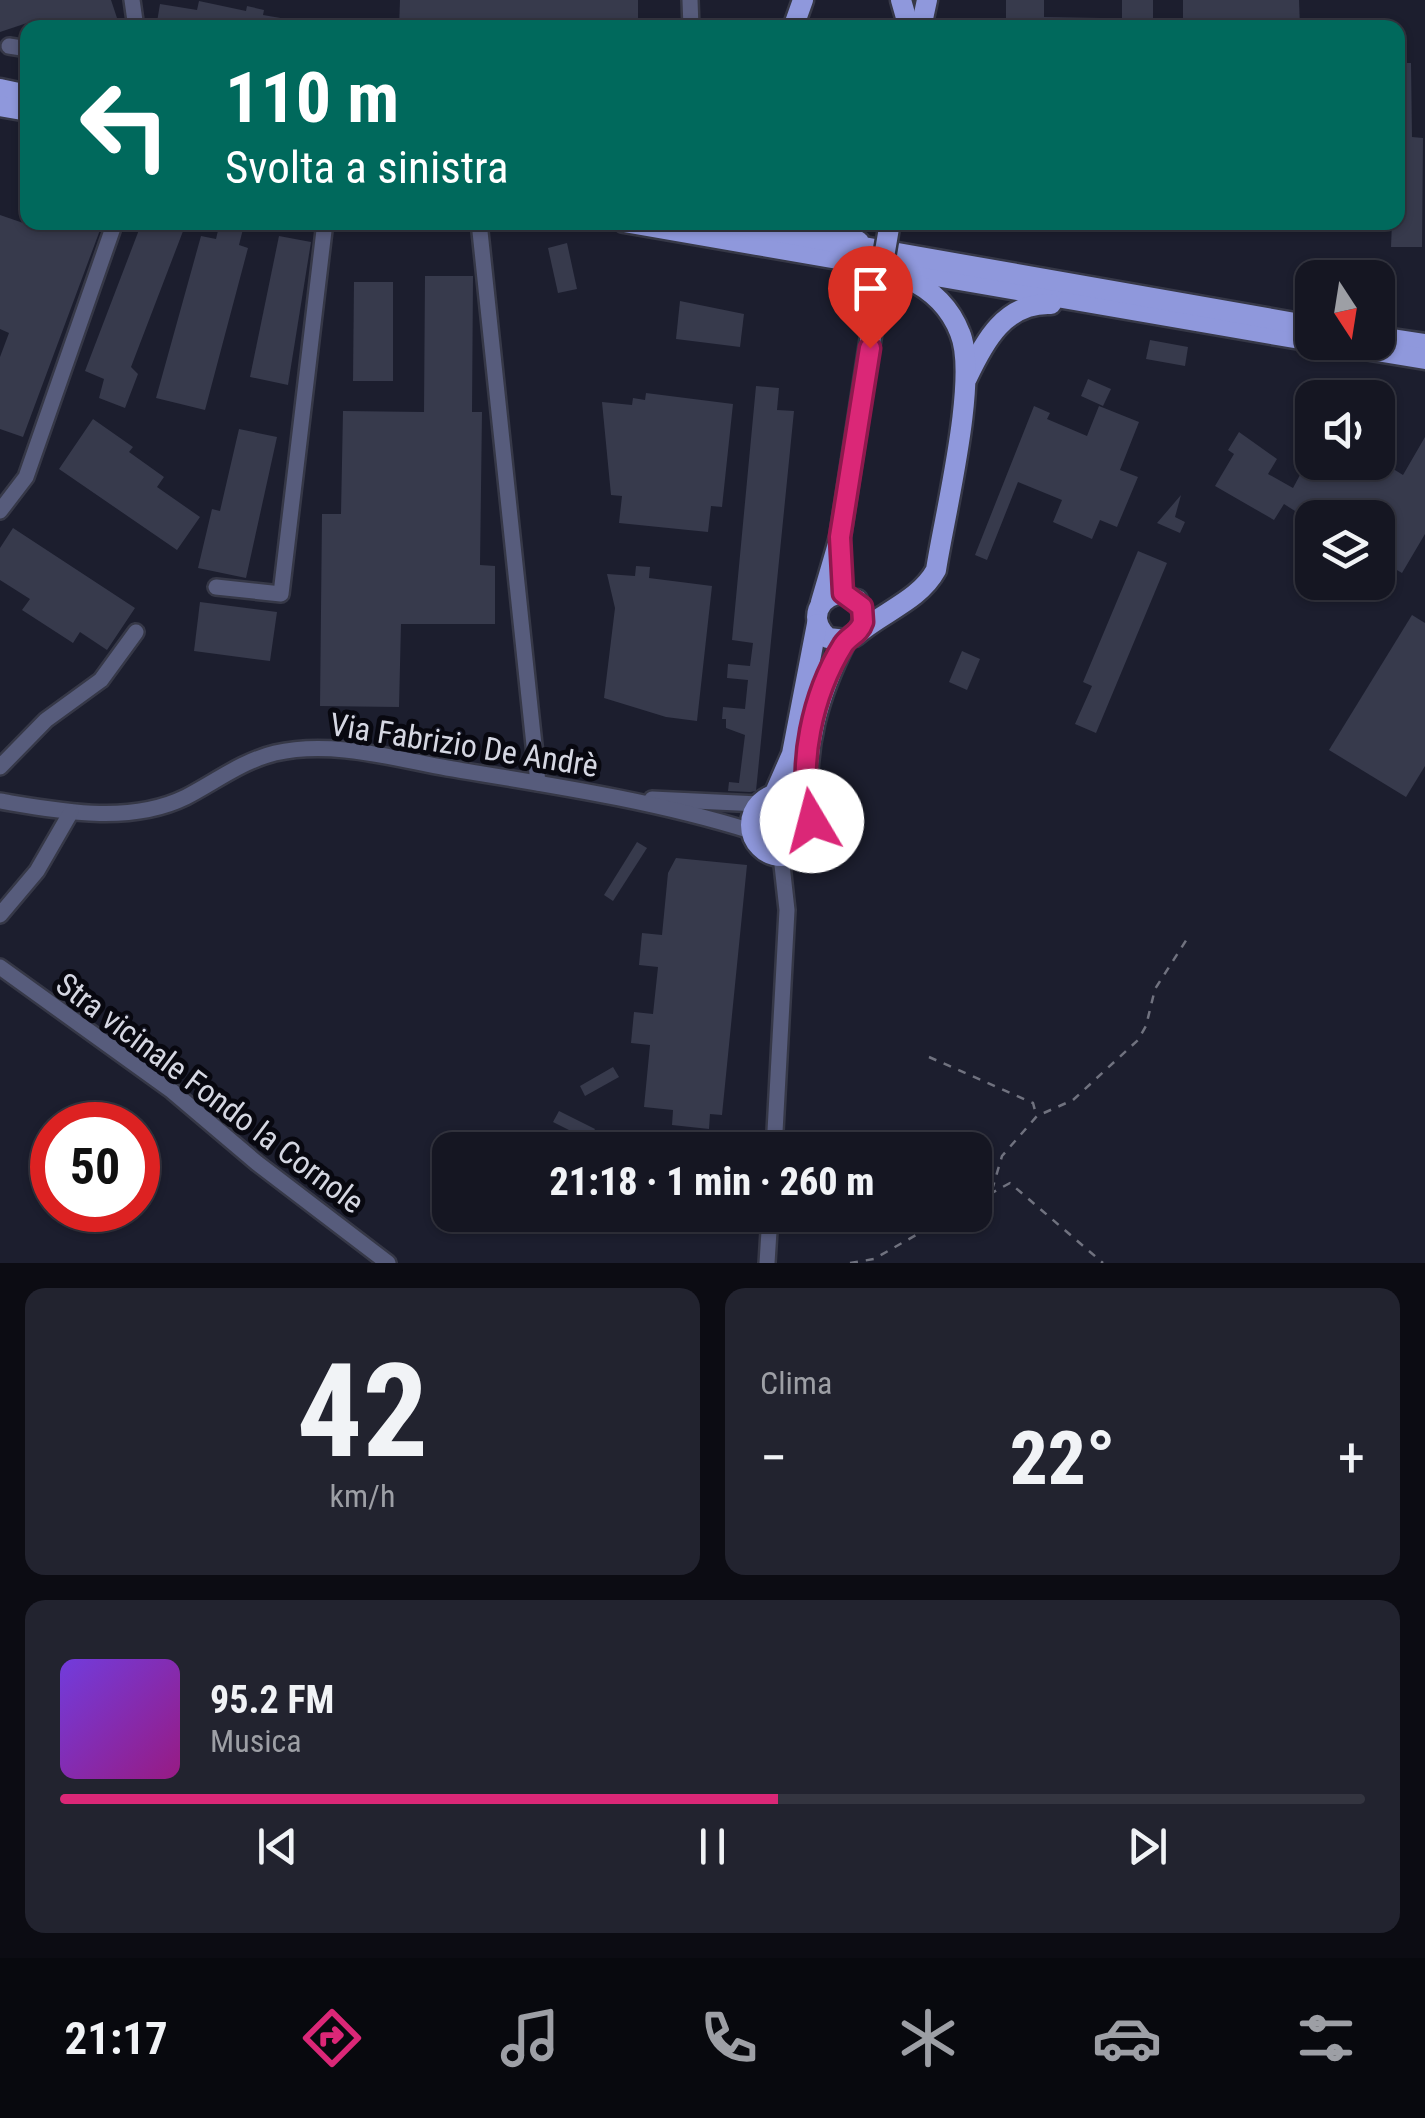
<!DOCTYPE html>
<html lang="it">
<meta charset="utf-8">
<style>
body{margin:0;font-family:"Roboto Condensed",sans-serif;background:#22232f;color:#f1f3f6;height:100vh;display:flex;flex-direction:column;font-size:38px;white-space:nowrap}
*{box-sizing:border-box;margin:0}
p{font-size:32px;color:#9d9fa5}
.icon{flex:none;width:55px;height:55px;fill:none;stroke:currentColor;stroke-width:2;stroke-linecap:round;stroke-linejoin:round}
.map{position:relative;height:1263px;overflow:hidden}
.side{display:flex;flex-direction:column;gap:25px;padding:25px;background:#0c0c13;flex:1}
.side>*{flex:none}
.hud{position:absolute;left:20px;top:20px;width:1385px;height:210px;border-radius:20px;box-shadow:0 2px 8px #0004,0 0 0 2px #343540;background:#00695c;color:#fff;overflow:hidden}
.needle{width:65px;rotate:168deg}
.fabs{position:absolute;left:1295px;top:260px;display:grid;gap:20px}
.fabs a{display:grid;place-items:center;width:100px;height:100px;border-radius:20px;background:#151622;box-shadow:0 2px 8px #0004,0 0 0 2px #343540;font-size:50px}
.speed{position:absolute;left:30px;top:1102px;display:flex;gap:20px;font-size:50px;font-weight:700;text-align:center}
.speed>*{display:grid;place-content:center;width:130px;height:130px;border-radius:50%;background:#151622;box-shadow:0 2px 8px #0004,0 0 0 2px #343540;line-height:1}
.speed .limit{border:15px solid #d22;background:#fff;color:#111}
.pin{position:absolute;display:grid;place-items:center;width:85px;height:85px;color:#fff;margin:-102px -42px;border-radius:50% 50% 50% 0;rotate:-45deg;box-shadow:0 0 10px #0007}
.pin .icon{rotate:45deg}
.me{position:absolute;width:110px;margin:-55px;rotate:352deg;stroke-linejoin:round;filter:drop-shadow(0 0 8px #0008)}
.turn{display:flex;align-items:center;gap:35px;height:210px;padding:0 40px;font-size:45px}
.turn .icon{width:130px;height:130px;stroke-width:2.5}
.turn b{display:block;font-size:70px;line-height:85px}
.big{font-size:75px;font-weight:800;line-height:1.1}
.side .card{flex:1;display:flex;flex-direction:column;justify-content:center;gap:15px;min-width:0;padding:0 35px;border-radius:20px;background:#22232f}
.side .dial{align-items:center;gap:0}
.dial b{font-size:130px;line-height:1}
.song{display:flex;align-items:center;gap:30px}
.cover{width:120px;height:120px;border-radius:15px;background:linear-gradient(135deg,hsl(260 70% 55%),hsl(310 70% 35%))}
.played{height:10px;border-radius:5px;background:linear-gradient(90deg,#db2777 55%,#343540 55%)}
.keys{display:flex;justify-content:space-around;direction:ltr}
.heat{display:flex;justify-content:space-between;align-items:center;font-size:55px;direction:ltr}
.side .tiles{flex:1;display:grid;gap:25px;grid-template-columns:1fr 1fr}
.card:last-child{grid-column:span 2}
.trip{position:absolute;left:432px;top:1132px;width:560px;height:100px;border-radius:20px;background:#151622;box-shadow:0 2px 8px #0004,0 0 0 2px #343540;font-weight:800;line-height:100px;text-align:center}
.tabs{display:flex;height:160px;justify-content:space-around;align-items:center;background:#08090e;color:#9d9fa5}
.tabs .icon{width:70px;height:70px}
.tabs .selected{color:#db2777}
.tabs b{font-size:45px;color:#f1f3f6}
.map>svg:first-child{display:block}
.building{fill:#373a4c}
.lines{fill:none;stroke-linecap:round;stroke-linejoin:round}
.minor-casing{stroke:#363847;stroke-width:20}
.major-casing{stroke:#363847;stroke-width:25}
.path{stroke:#70727f;stroke-width:2.5;stroke-dasharray:8 8;stroke-linecap:butt}
.minor{stroke:#575c7c;stroke-width:15}
.major{stroke:#8f98dc;stroke-width:20}
.major-bridge-casing{stroke:#363847;stroke-width:25;stroke-linecap:butt}
.major-bridge{stroke:#8f98dc;stroke-width:20}
.route-casing{stroke:#8e194d;stroke-width:25}
.route{stroke:#db2777;stroke-width:18}
.labels{text-anchor:middle;stroke-width:10;stroke-linejoin:round;paint-order:stroke}
.street-label{font-size:32px;fill:#d5d7e2;stroke:#080810}
</style>
<div class="map">
<svg width="1425" height="1263" viewBox="0 0 1425 1263">
<rect width="100%" height="100%" fill="#1c1e2e"/>
<g class="building">
<path d="M0 0H111L118 21 97 28H46L42 18 0 32Z"/>
<path d="M400 0H638V28H399Z"/>
<path d="M1006 0H1044V17L1102 18V28H1006Z"/>
<rect x="1122" y="0" width="31" height="26"/>
<path d="M1183 0H1299L1300 28H1183Z"/>
<path d="M199 1 246 11 247 6 264 10 263 15 304 22 303 28H156L160 4 197 10Z"/>
<path d="M1398 63H1411L1412 137 1423 138 1422 247H1391L1392 222H1398Z"/>
<path d="M0 215 35 227 37 222H103L23 437 0 429V357L9 333 0 329Z"/>
<path d="M142 222 185 226 131 367 138 374 125 408 99 398 104 379 85 371Z"/>
<path d="M220 222 244 225 239 245 248 248 205 410 156 398 201 236 216 239Z"/>
<path d="M279 236 311 242 288 385 250 377Z"/>
<path d="M567 243 577 289 558 293 548 248Z"/>
<path d="M425 276H473L472 412H482L480 565 495 566V624H401L399 707 320 706 322 514H341L343 411 424 412Z"/>
<path d="M354 282H393V381H353Z"/>
<path d="M680 301 744 314 740 347 676 339Z"/>
<path d="M1150 340 1188 347 1185 366 1146 359Z"/>
<path d="M1088 379 1111 389 1103 406 1081 396Z"/>
<path d="M756 386 779 388 777 410 794 411 756 791 750 792 728 791 729 782 739 783 745 735 726 728V719H722L723 707 745 709 748 680 727 678 728 664 750 666 753 643 732 640Z"/>
<path d="M646 393 733 404 722 507 711 506 708 532 619 523 622 496 611 495 602 402 632 405 633 398 645 400Z"/>
<path d="M1034 406 1050 413 1047 419 1087 436 1099 406 1139 422 1120 470 1138 477 1117 527 1100 520 1092 539 1053 522 1062 500 1018 482 987 560 975 555Z"/>
<path d="M93 419 133 447 129 452 164 477 157 487 200 517 177 550 59 469Z"/>
<path d="M239 429 277 437 246 578 198 568 212 509 220 511Z"/>
<path d="M1239 432 1277 459 1268 474 1293 488 1307 462H1382L1403 475 1425 437V534L1402 573 1378 559V518H1306L1284 504 1274 520 1215 486 1234 454 1228 450Z"/>
<path d="M1181 495 1175 517 1185 522 1180 533 1157 523Z"/>
<path d="M13 528 135 608 107 650 80 632 73 643 22 610 30 599 0 580V548Z"/>
<path d="M1138 551 1167 563 1096 733 1075 724 1092 686 1083 682Z"/>
<path d="M636 566 650 567 649 578 712 586 697 721 666 717 604 698 615 608 607 574 635 576Z"/>
<path d="M200 602 277 612 270 661 194 651Z"/>
<path d="M1412 615 1425 623V766L1406 797 1329 750Z"/>
<path d="M962 651 980 659 967 690 949 682Z"/>
<path d="M637 842 647 848 613 901 604 895Z"/>
<path d="M676 858 747 865 722 1115 710 1114 709 1129 672 1125 673 1110 644 1107 650 1045 631 1043 634 1012 653 1014 658 967 639 965 642 933 662 935 668 873Z"/>
<path d="M613 1067 619 1077 585 1096 580 1086Z"/>
<path d="M559 1111 595 1129 589 1140 553 1122Z"/>
</g>
<g class="lines">
<defs>
<g id="minor">
<path d="M132 0 136 28"/>
<path d="M690 0 691 28"/>
<path d="M9 46 28 49"/>
<path d="M479 222 538 783"/>
<path d="M0 511 26 477 115 222"/>
<path d="M216 587 281 594 325 222"/>
<path d="M0 767 46 720 101 680 136 632"/>
<path d="M652 799 759 804"/>
<path d="M0 801C60 811 129 825 186 797 215 782 242 761 275 753 331 740 392 758 447 768 549 785 652 800 751 831"/>
<path d="M0 915 37 871 71 812"/>
<path d="M0 967 172 1091 257 1163 388 1263"/>
<path d="M774 1150 787 910 781 856"/>
<path d="M767 1263 770 1215"/>
</g>
<g id="major">
<path d="M901 0 909 28"/>
<path d="M793 28 803 0"/>
<path d="M921 28 927 0"/>
<path d="M0 89 28 95"/>
<path d="M0 106 28 111"/>
<path d="M624 222 1312 341"/>
<path d="M721 222 1312 326"/>
<path d="M828 222 859 242"/>
<path d="M1378 337 1425 344"/>
<path d="M1322 342 1425 359"/>
<path d="M967 378C984 342 1005 302 1051 304"/>
<path d="M843 593C817 596 808 620 828 638L846 640 860 630 864 615 857 600"/>
<path d="M821 602 840 537 875 310"/>
<path d="M855 636C882 612 919 601 936 570 944 517 979 378 960 333 950 307 932 290 908 279"/>
<circle cx="782" cy="825" r="31"/>
<path d="M774 795 792 754 817 624"/>
<path d="M809 811C802 749 818 695 846 640"/>
</g>
</defs>
<use href="#minor" class="minor-casing"/>
<use href="#major" class="major-casing"/>
<g class="path">
<path d="M929 1057 1033 1103 1036 1114"/>
<path d="M992 1190 1002 1156 1037 1116 1073 1100 1138 1040 1146 1026 1155 989 1187 939"/>
<path d="M975 1202 1010 1183 1103 1263"/>
<path d="M850 1263 874 1259 951 1215"/>
</g>
<use href="#minor" class="minor"/>
<use href="#major" class="major"/>
<defs>
<path id="major-bridge" d="M875 310 890 222"/>
</defs>
<use href="#major-bridge" class="major-bridge-casing"/>
<use href="#major-bridge" class="major-bridge"/>
</g>
<g class="lines">
<defs>
<path id="route" d="M812 821C796 766 813 693 843 645 849 636 859 634 863 622L862 607 843 593 840 537 870 348"/>
</defs>
<use href="#route" class="route-casing"/>
<use href="#route" class="route"/>
</g>
<g class="labels">
<g class="street-label">
<text transform="translate(464 745) rotate(9)" y="11">Via Fabrizio De Andrè</text>
<text transform="translate(210 1093) rotate(37)" y="11">Stra vicinale Fondo la Cornole</text>
</g>
</g>
</svg>
<div class="fabs">
<a><svg class="needle" viewBox="-14 -14 28 28"><path d="M0-13l5 13h-10z" fill="#e53935"/><path d="M0 13l5-13h-10z" fill="#9d9fa5"/></svg></a>
<a><svg class="icon" aria-label="sound" viewBox="0 0 24 24"><path d="M4 9h4l5-4v14l-5-4H4zM17 9q2 3 0 6"/></svg></a>
<a><svg class="icon" aria-label="layers" viewBox="0 0 24 24"><path d="M12 4l9 5-9 5-9-5zM3 14l9 5 9-5"/></svg></a>
</div>
<div class="speed"><div class="limit">50</div></div>
<div class="pin" style="left:870px;top:348px;background:#d93025"><svg class="icon" aria-label="arrive" viewBox="0 0 24 24"><path d="M6 21V4h12l-3 4 3 4H6"/></svg></div>
<svg class="me" style="left:812px;top:821px" viewBox="-20 -20 40 40"><circle r="19" fill="#fff"/><path d="M0-13L10 11 0 6-10 11z" fill="#db2777"/></svg>
<div class="trip">21:18 · 1 min · 260 m</div>
<div class="hud">
<div class="turn"><svg class="icon" aria-label="left" viewBox="0 0 24 24"><path d="M17 20v-9H6M10 6l-5 5 5 5"/></svg><div><b>110 m</b>Svolta a sinistra</div></div>
</div>
</div>
<section class="side">
<div class="tiles">
<div class="card dial"><b>42</b><p>km/h</p></div>
<div class="card"><p>Clima</p>
<div class="heat"><a>−</a><b class="big">22°</b><a>+</a></div>
</div>
<div class="card">
<div class="song"><i class="cover"></i><div><b>95.2 FM</b><p>Musica</p></div></div>
<div class="played"></div>
<div class="keys"><svg class="icon" aria-label="previous" viewBox="0 0 24 24"><path d="M18 5L8 12l10 7zM5 5v14"/></svg><svg class="icon" aria-label="pause" viewBox="0 0 24 24"><path d="M8 5v14M16 5v14"/></svg><svg class="icon" aria-label="next" viewBox="0 0 24 24"><path d="M6 5l10 7-10 7zM19 5v14"/></svg></div>
</div>
</div>
</section>
<nav class="tabs">
<b>21:17</b>
<svg class="icon selected" aria-label="directions" viewBox="0 0 24 24"><path d="M12 3l9 9-9 9-9-9zM9 14v-3h6M13 9l2 2-2 2"/></svg>
<svg class="icon" aria-label="music" viewBox="0 0 24 24"><path d="M9 18V5l10-2v13"/><circle cx="6" cy="18" r="3"/><circle cx="16" cy="16" r="3"/></svg>
<svg class="icon" aria-label="phone" viewBox="0 0 24 24"><path d="M5 4h4l2 5-3 2q2 4 5 5l2-3 5 2v4C11 20 4 13 5 4z"/></svg>
<svg class="icon" aria-label="climate" viewBox="0 0 24 24"><path d="M12 3v18M4 7l16 10M4 17L20 7"/></svg>
<svg class="icon" aria-label="car" viewBox="0 0 24 24"><path d="M5 17H2v-5l4-1 3-4h7l3 4 3 1v5h-3M9 17h6M6 11h13"/><circle cx="7" cy="17" r="2"/><circle cx="17" cy="17" r="2"/></svg>
<svg class="icon" aria-label="filters" viewBox="0 0 24 24"><path d="M4 7h16M4 17h16"/><circle cx="9" cy="7" r="2"/><circle cx="15" cy="17" r="2"/></svg>
</nav>
